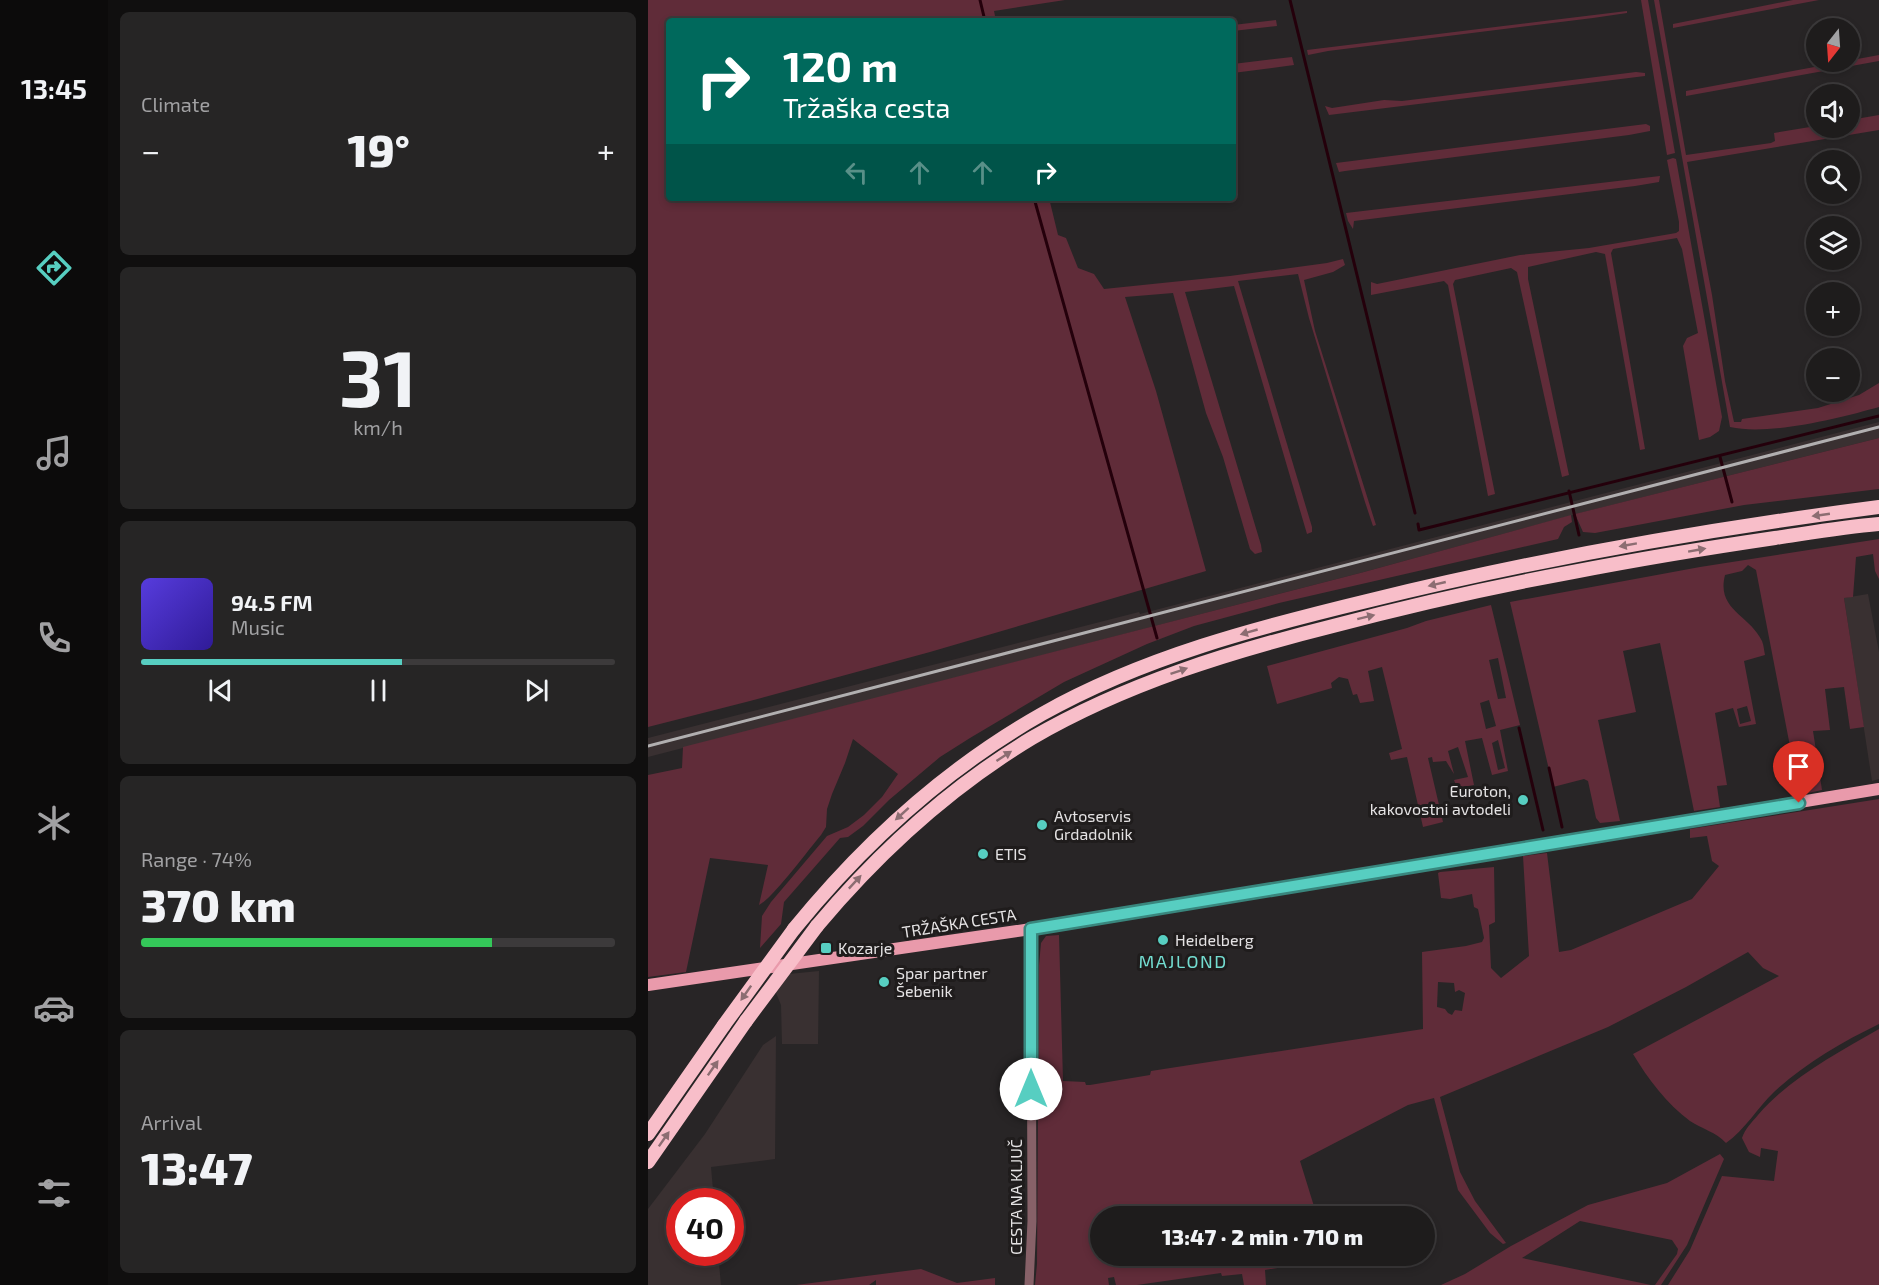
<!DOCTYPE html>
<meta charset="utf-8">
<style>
body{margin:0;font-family:"Exo 2",sans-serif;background:#262525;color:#f1f3f6;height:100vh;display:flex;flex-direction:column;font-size:22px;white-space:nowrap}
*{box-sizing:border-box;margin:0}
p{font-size:20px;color:#a1a1a3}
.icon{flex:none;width:33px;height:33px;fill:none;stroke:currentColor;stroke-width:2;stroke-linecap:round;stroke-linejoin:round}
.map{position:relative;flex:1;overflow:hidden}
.details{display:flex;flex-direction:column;gap:12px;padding:12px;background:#100f0f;width:540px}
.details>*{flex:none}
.hud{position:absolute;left:18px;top:18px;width:570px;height:183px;border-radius:6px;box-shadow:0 3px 9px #0003,0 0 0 2px #3c3a3b;background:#00695c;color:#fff;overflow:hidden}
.needle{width:39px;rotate:197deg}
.fabs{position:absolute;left:1158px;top:18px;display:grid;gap:12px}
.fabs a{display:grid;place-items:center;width:54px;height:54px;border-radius:50%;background:#1e1c1c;box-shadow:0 3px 9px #0003,0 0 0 2px #3c3a3b;font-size:30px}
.speed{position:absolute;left:18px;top:1188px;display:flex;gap:12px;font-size:30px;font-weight:700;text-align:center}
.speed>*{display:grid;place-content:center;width:78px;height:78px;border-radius:50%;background:#1e1c1c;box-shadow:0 3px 9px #0003,0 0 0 2px #3c3a3b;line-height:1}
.speed .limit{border:9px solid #d22;background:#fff;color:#111}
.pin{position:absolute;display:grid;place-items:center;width:51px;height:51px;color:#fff;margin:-62px -26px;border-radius:50% 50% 50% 0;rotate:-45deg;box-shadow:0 0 6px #0007}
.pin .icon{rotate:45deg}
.me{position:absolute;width:66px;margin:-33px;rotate:0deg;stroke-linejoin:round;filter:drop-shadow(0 0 4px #0008)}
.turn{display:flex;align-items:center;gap:21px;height:126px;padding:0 18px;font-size:27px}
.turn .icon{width:78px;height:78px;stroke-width:2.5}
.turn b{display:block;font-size:42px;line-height:51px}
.lanes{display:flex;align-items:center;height:57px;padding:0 18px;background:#0003;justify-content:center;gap:30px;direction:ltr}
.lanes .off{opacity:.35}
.big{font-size:45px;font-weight:800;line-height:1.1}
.details .card{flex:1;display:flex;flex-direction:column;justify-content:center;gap:9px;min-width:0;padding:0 21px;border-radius:9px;background:#262525}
.details .dial{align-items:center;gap:0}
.dial b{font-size:78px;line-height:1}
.song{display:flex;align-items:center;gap:18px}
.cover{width:72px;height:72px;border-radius:9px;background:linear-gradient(135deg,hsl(250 70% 55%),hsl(250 70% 35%))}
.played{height:6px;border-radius:3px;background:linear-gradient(90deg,#57cec1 55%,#3c3a3b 55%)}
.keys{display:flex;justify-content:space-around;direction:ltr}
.heat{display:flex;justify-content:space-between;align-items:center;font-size:33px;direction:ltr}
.charge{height:9px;border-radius:4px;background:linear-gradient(90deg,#34c759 74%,#3c3a3b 0)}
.trip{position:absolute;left:442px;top:1206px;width:345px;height:60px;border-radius:30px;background:#1e1c1c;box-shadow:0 3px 9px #0003,0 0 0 2px #3c3a3b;font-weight:800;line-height:60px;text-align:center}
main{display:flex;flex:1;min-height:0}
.menu{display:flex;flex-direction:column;width:108px;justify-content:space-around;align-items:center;background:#0c0b0b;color:#a1a1a3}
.menu .icon{width:42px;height:42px}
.menu .on{color:#57cec1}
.menu b{font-size:27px;color:#f1f3f6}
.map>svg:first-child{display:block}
.built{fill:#393031}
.green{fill:#602c39;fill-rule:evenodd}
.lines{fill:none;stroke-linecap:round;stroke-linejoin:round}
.stream{stroke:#24000b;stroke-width:3}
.minor{stroke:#876168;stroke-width:9}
.major{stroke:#e99aab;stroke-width:12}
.highway{stroke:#f8bec9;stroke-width:14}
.rail{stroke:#b1afb0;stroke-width:3}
.highway-bridge{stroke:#f8bec9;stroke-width:14}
.oneway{fill:#8c6d72}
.route-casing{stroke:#39867d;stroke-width:15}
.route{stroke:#57cec1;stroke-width:10}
.poi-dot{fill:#57cec1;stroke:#1f1c1c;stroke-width:2}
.labels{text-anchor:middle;stroke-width:6;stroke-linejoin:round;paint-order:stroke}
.poi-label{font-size:16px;fill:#e5e3e4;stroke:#1f1c1c;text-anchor:start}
.street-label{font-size:16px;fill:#e5e3e4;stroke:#1f1c1c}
.neighbourhood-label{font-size:18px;letter-spacing:1.5px;fill:#73dcd0;stroke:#1f1c1c}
</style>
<main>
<nav class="menu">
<b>13:45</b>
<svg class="icon on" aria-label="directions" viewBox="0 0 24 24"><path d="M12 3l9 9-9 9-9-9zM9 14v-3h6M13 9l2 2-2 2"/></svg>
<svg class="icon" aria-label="music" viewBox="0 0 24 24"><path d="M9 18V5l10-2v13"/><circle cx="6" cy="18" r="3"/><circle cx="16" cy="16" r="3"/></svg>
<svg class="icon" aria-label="phone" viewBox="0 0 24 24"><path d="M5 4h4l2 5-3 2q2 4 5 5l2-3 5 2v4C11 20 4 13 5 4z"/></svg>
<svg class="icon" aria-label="climate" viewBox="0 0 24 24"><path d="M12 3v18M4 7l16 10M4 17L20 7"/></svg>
<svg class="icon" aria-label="car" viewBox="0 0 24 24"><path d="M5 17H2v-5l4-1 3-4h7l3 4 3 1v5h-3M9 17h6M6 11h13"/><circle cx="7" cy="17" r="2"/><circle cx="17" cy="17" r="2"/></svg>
<svg class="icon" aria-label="filters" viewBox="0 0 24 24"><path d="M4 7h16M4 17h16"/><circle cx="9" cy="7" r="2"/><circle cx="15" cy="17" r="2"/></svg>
</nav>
<section class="details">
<div class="card"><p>Climate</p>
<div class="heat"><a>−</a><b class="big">19°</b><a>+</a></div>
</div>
<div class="card dial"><b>31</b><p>km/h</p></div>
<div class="card">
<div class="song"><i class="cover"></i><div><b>94.5 FM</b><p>Music</p></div></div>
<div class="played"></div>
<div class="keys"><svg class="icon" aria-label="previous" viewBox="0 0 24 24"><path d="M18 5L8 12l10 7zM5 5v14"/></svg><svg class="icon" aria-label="pause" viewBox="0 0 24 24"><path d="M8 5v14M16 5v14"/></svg><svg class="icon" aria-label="next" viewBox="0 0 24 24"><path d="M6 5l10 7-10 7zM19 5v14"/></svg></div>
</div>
<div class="card"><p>Range · 74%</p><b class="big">370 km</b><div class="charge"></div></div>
<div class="card"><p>Arrival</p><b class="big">13:47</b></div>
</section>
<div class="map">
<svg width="1231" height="1285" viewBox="0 0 1231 1285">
<rect width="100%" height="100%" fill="#282526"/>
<g class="built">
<path d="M1231 422V438L936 512 716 572 0 757V738L491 612 492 614Z"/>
<path d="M1220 594 1231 652V779L1224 781 1196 598Z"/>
<path d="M171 971 170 1044H134L133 1005 121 976Z"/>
<path d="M128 1036 127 1159 63 1167 66 1201 32 1202V1252L70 1253 73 1285H0V1209L57 1134 115 1045Z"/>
</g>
<g class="green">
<path d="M0 0H417L346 11 348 21H21V198H401L410 235 418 238 430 268 446 274 456 289 582 276 679 263 695 259 697 265 685 272 656 280 667 331 728 525 725 526 717 502 661 318 650 274 590 281 664 527V532L659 534 586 286 537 292 613 545 614 552 607 554 602 549 575 457 558 413 525 293 477 297 508 391 558 571 282 652 102 701 0 727Z"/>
<path d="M993 0H1000L1027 153 1019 155Z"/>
<path d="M1006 0H1011L1038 155 1123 143 1127 141 1126 133 1168 126V128H1202V120L1231 115V130L1039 162 1064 295 1077 381 1086 422H1093L1094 419 1170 408 1211 395 1231 383V407C1192 418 1121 436 1082 427Z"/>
<path d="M1145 0H1171L1025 28V24Z"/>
<path d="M979 11V13L945 18 680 51 660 55 659 50Z"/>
<path d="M628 20 629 26 585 31V25Z"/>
<path d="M1231 55V61L1038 96V91Z"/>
<path d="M644 57 646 65 585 73V64Z"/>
<path d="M988 72 997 73V76L681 115 677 106 684 108 736 100 754 101Z"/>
<path d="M998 124 1002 126V131L981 135 697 171 691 172 688 163Z"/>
<path d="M1025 158 1028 159 1074 417 1071 431 1062 437 1051 440 1035 346 1039 338 1050 333 1034 249 1029 238 965 249 963 253 997 449 992 450 957 254 948 252 880 267V279L921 475 914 477 869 272 863 268 807 280 805 284 847 494 840 496 800 285 796 281 723 295V282L729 284 872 255 941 248 1028 233 1031 231V222L1019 160Z"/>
<path d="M1012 176 1011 182 987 186 706 221 705 229 700 221 698 213Z"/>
<path d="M1231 438V489L1096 505 947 533 935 532 927 514Z"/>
<path d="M923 515 924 522 916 527 910 539 631 603 546 626 499 644 416 682 322 738 292 757 241 800 215 826 200 837 192 838 136 902 133 924 112 948 114 916 123 902 179 836 200 827 216 815 234 797 250 774 205 739 197 763 184 794 179 809 178 827 173 835C161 849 124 899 111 905L120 865 62 858 38 972 0 977V775L34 768 35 747 716 572Z"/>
<path d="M1231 539V579L1227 571 1225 554 1208 557 1205 597 1196 598 1216 727 1202 729 1196 687 1177 689 1182 730 1165 731 1174 790 1160 793 1154 792C1149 784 1152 775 1146 767L1108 570 1100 565 1094 571 1077 575C1068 610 1102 615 1114 641 1116 646 1116 651 1117 655L1096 661 1108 724 1091 727 1085 708 1067 713 1079 785 1069 786 1072 807 1046 811 1012 643 975 651 988 712 950 720 972 821 952 823 948 818 940 781 936 779 905 787 862 602 1052 567ZM1099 706 1103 721 1092 724 1089 709Z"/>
<path d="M843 605 872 725 852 730 860 771 844 775 834 738 817 741 826 785 809 788 806 780 820 777 810 747 800 751 806 774 798 761 785 762 784 757 780 758 795 822 775 827 759 757 743 760 741 753 754 749 734 667 720 671 726 701 712 703 709 694 705 695 700 679 691 677 683 683 684 688 629 704 619 666 759 628 778 621ZM850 658 858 698 850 699 841 660ZM841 700 848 726 838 729 832 703ZM850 740 857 768 850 770 844 743Z"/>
<path d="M1231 799V1024C1194 1042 1156 1064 1126 1092 1109 1108 1097 1130 1078 1143 1068 1132 1054 1129 1042 1121 1019 1104 1000 1079 985 1054L1131 976 1115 968 1100 952 1038 987 960 1027 792 1097 812 1172 827 1201 858 1243 855 1244 842 1233 810 1190 786 1098 760 1105 652 1161 669 1216H453V1256H682L683 1259 617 1270 618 1285H596L594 1274 574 1276 573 1273 489 1285H468L466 1277 460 1278 461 1285H387L389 1264 391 965 393 943 398 936 411 935 415 1081 437 1082 438 1085H442L502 1075 503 1071 775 1029 774 952 818 946 834 942 836 938 830 909 826 907 824 894 802 899 793 898 790 873 792 872 846 867 847 922 841 925 843 968 853 978 881 956 875 856 899 853 911 952 923 950 1044 899 1071 866 1064 861 1059 836 1042 838V829ZM790 982 806 983 807 992 811 990 817 993 814 1011 807 1010 804 1015 800 1013 797 1009 789 1007Z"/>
<path d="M1231 1029V1285H1020L1042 1250 1074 1176 1126 1181 1130 1151 1113 1148 1112 1157 1101 1152 1094 1138C1097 1129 1104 1122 1110 1115 1143 1077 1188 1054 1231 1029Z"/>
<path d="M1072 1154 1076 1159 1039 1245 1013 1285H1007L1029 1254 1030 1249 1024 1240 932 1221 874 1258 1003 1285H793L817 1274 863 1246 940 1205 1019 1183Z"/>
<path d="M273 1269 309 1283 347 1278V1285H228V1280L221 1285H148Z"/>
</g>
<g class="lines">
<g class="stream">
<path d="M332 0 337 21"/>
<path d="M642 0 767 513"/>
<path d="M386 198 509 638"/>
<path d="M1072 457 1084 502"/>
<path d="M921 491 931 535"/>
<path d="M770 524 771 530 1231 416"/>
<path d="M871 728 895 830"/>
<path d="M901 768 914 827"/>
</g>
<path class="minor" d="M381 1285 384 1221 383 929"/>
<path class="major" d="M0 985 383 929 1231 789"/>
<g class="highway">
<path d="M169 926C231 852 301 788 384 738 477 684 581 652 685 626 764 605 844 587 925 572 992 559 1059 548 1127 538 1161 533 1196 527 1231 524"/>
<path d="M146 929C216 843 297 769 394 714 495 657 611 627 723 600 890 559 1060 529 1231 507"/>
<path d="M0 1134 76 1025"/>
<path d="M0 1162 98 1021"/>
</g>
<path class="rail" d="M0 746 1231 427"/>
<g class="highway-bridge">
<path d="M98 1021 169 926"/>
<path d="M76 1025 146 929"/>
</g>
</g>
<defs><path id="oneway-solid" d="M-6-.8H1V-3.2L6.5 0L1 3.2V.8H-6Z" transform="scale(1.5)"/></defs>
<g class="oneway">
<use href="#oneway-solid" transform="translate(1173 515) rotate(172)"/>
<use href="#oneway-solid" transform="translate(980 545) rotate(170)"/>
<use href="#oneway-solid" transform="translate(1049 550) rotate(-10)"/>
<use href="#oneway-solid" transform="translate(789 584) rotate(167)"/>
<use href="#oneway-solid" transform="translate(718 617) rotate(-14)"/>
<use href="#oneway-solid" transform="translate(601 632) rotate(164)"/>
<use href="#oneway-solid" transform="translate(531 671) rotate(-19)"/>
<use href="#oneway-solid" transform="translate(356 756) rotate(-33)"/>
<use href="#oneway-solid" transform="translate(254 814) rotate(138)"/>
<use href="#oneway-solid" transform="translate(207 882) rotate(-47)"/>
<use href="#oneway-solid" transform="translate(98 993) rotate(125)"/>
<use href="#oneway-solid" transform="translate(65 1068) rotate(-55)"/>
<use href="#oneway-solid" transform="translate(16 1139) rotate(-55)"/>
</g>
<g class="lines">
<defs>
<path id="route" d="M383 1089V929L1151 803"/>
</defs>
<use href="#route" class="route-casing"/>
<use href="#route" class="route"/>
</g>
<g class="poi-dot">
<circle cx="875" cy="800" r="6"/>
<circle cx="394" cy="825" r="6"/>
<circle cx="335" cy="854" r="6"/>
<circle cx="515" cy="940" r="6"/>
<rect x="172" y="942" width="12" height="12" rx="3"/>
<circle cx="236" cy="982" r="6"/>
</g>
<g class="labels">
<g class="poi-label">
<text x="863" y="797" text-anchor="end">Euroton,<tspan x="863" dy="18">kakovostni avtodeli</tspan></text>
<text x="406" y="822">Avtoservis<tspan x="406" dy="18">Grdadolnik</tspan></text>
<text x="347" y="860">ETIS</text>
<text x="527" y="946">Heidelberg</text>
<text x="190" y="954">Kozarje</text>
<text x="248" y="979">Spar partner<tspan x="248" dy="18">Šebenik</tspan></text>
</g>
<g class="street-label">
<text transform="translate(311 923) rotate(-9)" y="6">TRŽAŠKA CESTA</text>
<text transform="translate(368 1197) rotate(-90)" y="6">CESTA NA KLJUČ</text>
</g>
<g class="neighbourhood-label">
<text x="535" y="968">MAJLOND</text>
</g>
</g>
</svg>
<div class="fabs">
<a><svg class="needle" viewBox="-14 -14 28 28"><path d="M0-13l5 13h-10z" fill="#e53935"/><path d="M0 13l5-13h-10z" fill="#a1a1a3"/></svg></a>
<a><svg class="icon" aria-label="sound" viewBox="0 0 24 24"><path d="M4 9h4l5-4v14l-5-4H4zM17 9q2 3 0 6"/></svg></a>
<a><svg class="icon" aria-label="search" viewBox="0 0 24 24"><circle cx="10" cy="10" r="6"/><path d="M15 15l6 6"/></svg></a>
<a><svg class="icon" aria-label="layers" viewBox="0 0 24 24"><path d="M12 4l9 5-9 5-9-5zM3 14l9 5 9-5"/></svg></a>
<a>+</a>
<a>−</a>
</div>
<div class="speed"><div class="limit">40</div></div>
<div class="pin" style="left:1151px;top:803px;background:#d93025"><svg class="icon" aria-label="arrive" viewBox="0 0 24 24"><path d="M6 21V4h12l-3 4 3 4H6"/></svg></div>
<svg class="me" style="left:383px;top:1089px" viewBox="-20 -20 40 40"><circle r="19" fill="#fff"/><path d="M0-13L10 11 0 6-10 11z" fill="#57cec1"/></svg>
<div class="trip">13:47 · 2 min · 710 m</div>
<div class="hud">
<div class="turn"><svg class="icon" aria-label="right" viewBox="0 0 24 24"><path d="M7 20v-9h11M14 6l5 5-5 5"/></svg><div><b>120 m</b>Tržaška cesta</div></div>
<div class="lanes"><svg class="icon off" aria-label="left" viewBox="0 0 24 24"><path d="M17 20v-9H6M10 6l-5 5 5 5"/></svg><svg class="icon off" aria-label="ahead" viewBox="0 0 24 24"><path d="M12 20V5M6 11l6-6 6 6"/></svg><svg class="icon off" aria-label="ahead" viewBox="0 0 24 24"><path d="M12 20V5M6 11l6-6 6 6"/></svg><svg class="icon" aria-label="right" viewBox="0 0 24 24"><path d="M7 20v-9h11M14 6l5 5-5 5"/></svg></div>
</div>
</div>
</main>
